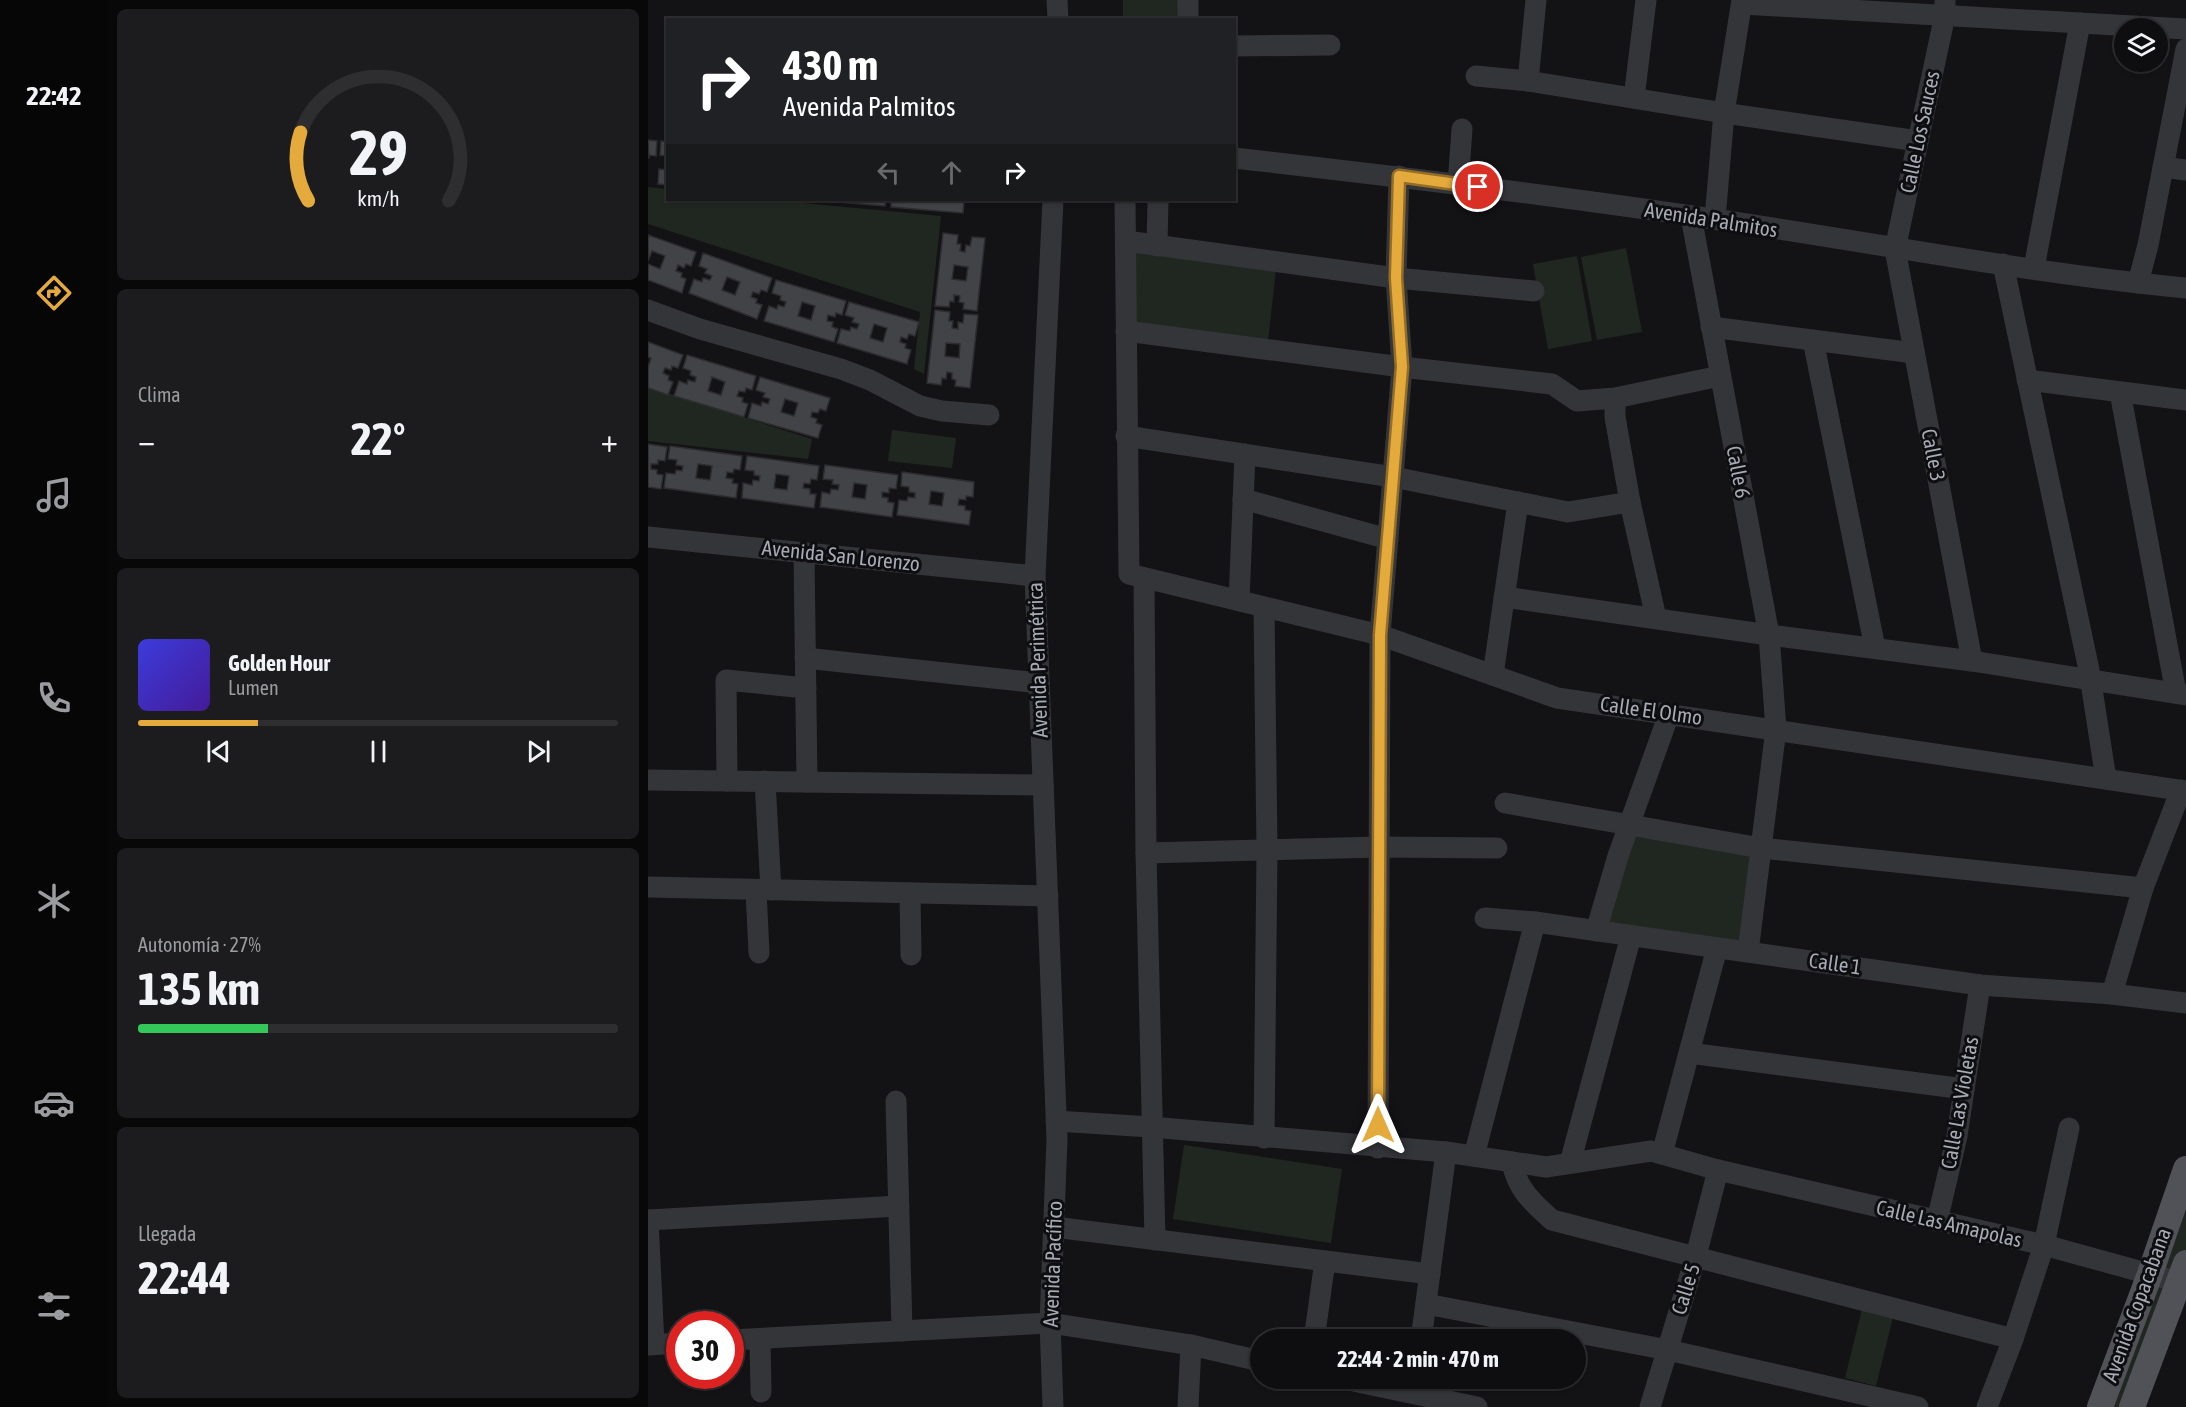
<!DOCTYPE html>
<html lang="es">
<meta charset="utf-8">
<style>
body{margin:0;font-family:"Asap Condensed",sans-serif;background:#1c1c1e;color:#f1f3f6;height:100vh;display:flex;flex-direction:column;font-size:22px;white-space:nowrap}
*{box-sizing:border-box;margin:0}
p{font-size:20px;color:#9b9c9f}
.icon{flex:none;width:33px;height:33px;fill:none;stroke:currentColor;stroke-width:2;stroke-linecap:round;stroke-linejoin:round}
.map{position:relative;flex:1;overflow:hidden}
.details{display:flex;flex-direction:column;gap:9px;padding:9px;background:#080809;width:540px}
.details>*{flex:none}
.guide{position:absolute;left:18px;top:18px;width:570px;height:183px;border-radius:0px;box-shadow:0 2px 4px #0004,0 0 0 2px #2e2e30;background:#202124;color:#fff;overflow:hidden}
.controls{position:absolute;left:1466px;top:18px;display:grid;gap:12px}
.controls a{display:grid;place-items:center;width:54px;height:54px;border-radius:50%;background:#0e0e10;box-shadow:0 2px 4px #0004,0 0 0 2px #2e2e30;font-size:30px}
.speed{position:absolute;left:18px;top:1311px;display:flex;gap:12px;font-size:30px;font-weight:700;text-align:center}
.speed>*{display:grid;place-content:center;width:78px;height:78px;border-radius:50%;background:#0e0e10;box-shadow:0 2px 4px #0004,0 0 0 2px #2e2e30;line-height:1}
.speed .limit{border:9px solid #d22;background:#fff;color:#111}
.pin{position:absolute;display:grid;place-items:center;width:51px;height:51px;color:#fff;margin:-26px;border:3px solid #fff;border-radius:50%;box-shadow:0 2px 6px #0007}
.me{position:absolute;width:66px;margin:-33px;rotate:0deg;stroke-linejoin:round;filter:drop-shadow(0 0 4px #0008)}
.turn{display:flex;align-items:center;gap:21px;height:126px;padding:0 18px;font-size:27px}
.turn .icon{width:78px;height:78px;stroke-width:2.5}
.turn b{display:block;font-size:42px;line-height:51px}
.lanes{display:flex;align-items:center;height:57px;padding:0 18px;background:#0003;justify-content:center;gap:30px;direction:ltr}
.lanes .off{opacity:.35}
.big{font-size:45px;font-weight:700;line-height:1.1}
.details .tile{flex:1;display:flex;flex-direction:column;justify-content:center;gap:9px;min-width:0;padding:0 21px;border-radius:9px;background:#1c1c1e}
.details .dial{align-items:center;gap:0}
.dial svg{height:156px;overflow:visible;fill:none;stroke:#2e2e30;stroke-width:7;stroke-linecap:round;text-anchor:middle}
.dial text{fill:#f1f3f6;stroke:none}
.song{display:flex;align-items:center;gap:18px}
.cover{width:72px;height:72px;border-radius:9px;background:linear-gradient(135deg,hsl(240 70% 55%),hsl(260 70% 35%))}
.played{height:6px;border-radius:3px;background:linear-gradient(90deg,#e4aa3c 25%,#2e2e30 25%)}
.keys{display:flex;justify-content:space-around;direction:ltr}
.heat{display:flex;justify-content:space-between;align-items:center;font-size:33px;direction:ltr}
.charge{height:9px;border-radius:4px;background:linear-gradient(90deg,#34c759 27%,#2e2e30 0)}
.trip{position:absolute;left:602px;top:1329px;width:336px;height:60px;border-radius:30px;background:#0e0e10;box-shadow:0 2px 4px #0004,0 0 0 2px #2e2e30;font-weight:700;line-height:60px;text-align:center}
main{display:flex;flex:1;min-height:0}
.tab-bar{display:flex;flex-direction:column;width:108px;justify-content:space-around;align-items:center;background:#060606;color:#9b9c9f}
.tab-bar .icon{width:42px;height:42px}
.tab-bar .selected{color:#e4aa3c}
.tab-bar b{font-size:27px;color:#f1f3f6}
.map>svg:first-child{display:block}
.green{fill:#202720}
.building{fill:#424347;stroke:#2d2d30;stroke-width:1.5;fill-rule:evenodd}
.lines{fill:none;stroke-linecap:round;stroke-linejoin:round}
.minor{stroke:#343539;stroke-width:21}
.major{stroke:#515258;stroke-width:26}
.route-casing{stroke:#946e27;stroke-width:15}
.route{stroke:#e4aa3c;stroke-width:10}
.labels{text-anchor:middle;stroke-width:6;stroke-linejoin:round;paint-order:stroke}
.street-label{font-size:21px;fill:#a6aab4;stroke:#0e0e10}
</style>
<main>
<nav class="tab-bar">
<b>22:42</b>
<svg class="icon selected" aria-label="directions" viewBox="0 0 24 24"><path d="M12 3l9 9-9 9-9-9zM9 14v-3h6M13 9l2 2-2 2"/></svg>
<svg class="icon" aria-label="music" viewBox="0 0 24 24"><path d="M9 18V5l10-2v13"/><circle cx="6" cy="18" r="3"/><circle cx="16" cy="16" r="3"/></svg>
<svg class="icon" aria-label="phone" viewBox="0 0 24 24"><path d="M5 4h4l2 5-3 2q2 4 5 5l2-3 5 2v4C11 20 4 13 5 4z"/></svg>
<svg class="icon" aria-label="climate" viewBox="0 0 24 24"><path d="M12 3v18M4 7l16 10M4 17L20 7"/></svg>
<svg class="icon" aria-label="car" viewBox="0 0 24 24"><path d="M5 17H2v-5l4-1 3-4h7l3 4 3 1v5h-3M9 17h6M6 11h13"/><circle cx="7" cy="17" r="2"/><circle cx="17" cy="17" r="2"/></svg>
<svg class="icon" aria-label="filters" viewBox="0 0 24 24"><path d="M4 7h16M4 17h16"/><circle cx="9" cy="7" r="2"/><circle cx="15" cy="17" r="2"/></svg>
</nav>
<section class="details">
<div class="tile dial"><svg viewBox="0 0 100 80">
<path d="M14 69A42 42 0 1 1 86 69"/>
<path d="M14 69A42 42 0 0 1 10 34" stroke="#e4aa3c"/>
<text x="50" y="56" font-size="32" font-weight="700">29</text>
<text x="50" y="72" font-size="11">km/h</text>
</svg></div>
<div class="tile"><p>Clima</p>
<div class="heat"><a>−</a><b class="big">22°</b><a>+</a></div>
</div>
<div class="tile">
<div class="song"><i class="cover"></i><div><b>Golden Hour</b><p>Lumen</p></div></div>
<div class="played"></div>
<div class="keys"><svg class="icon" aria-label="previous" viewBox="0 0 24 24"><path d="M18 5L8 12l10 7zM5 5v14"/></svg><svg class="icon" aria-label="pause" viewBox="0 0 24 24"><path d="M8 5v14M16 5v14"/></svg><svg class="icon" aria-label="next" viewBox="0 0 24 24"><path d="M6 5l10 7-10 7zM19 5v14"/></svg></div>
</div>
<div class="tile"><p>Autonomía · 27%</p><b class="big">135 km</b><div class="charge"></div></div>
<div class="tile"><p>Llegada</p><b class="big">22:44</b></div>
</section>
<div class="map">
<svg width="1538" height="1407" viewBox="0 0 1538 1407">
<rect width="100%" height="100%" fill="#131315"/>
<g class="green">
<path d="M475 0H530V19L475 20Z"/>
<path d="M0 187 19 189 20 200H123L293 216 276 374 266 369 272 312 0 224Z"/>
<path d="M978 248 994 332 949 340 933 257Z"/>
<path d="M483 249 628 269 620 342 482 324Z"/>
<path d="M929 256 944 341 900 349 885 264Z"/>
<path d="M0 387 164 439 160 459 0 441Z"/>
<path d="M244 430 308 438 304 468 240 461Z"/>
<path d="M987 835 1107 854 1093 942 958 923Z"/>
<path d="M536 1145 694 1169 683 1243 525 1219Z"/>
<path d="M1538 1181V1252L1531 1272 1509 1267Z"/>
<path d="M1506 1281 1526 1288 1478 1407H1458Z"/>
<path d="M1214 1309 1245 1317 1228 1386 1197 1378Z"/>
</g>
<g class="building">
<path d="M0 140 9 141 8 156 1 155V159Z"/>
<path d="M13 141 20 142V156L12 155Z"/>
<path d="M11 169 20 170V185L10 184Z"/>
<path d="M165 200H238L237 206Z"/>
<path d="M243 200H316L315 213 243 207Z"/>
<path d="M295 233 310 235 309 244H313L312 251 317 252 318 245 322 246 324 237 337 238 329 311 315 309 316 303 311 302 312 296 306 295V302L302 301 301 307 287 306ZM306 265 320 267 318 281 304 279Z"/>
<path d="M0 235 48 252 43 266 38 264 36 268 30 265 28 271 34 273 33 277 38 279 34 293 0 280V264L12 269 17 256 4 251 0 261Z"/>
<path d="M55 253 124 278 119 292 113 290 111 294 105 292 103 297 109 299 108 303 114 305 109 319 41 293 46 279 54 282 55 278 62 280 64 276 57 273 59 269 51 266ZM79 277 92 282 87 295 74 290Z"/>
<path d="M128 280 198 301 194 315 188 313 187 317 180 315 179 321 185 322 184 327 190 329 186 342 116 321 121 306 129 309 130 305 136 307 138 302 132 300 133 296 124 293ZM154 302 167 306 163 320 150 316Z"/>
<path d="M201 302 271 322 267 336 261 334 259 339 253 337 252 342 258 344 257 348 263 350 259 364 189 343 193 329 202 331 203 327 209 329 211 324 204 322 206 318 197 315ZM226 324 239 328 235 342 222 338Z"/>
<path d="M287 310 302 312 301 321H305L304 328 310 329V322L315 323 316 314 330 315 322 388 307 386 308 380 304 379V373L299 372 298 379 294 378 293 385 279 383ZM298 343 312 344 311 358 297 356Z"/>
<path d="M0 342 35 355 30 368 24 366 23 370 17 368 15 373 21 376 20 380 25 382 20 395 0 388V367L3 358 0 357Z"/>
<path d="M39 355 108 376 104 390 98 388 97 392 91 391 89 396 95 398 94 402 100 404 96 417 26 396 31 381 39 384 40 380 47 382 48 377 42 375 43 371 35 368ZM64 377 77 382 73 395 60 391Z"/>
<path d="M112 377 182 398 178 411 172 409 170 413 164 412 163 417 169 419 168 423 174 425 170 438 100 418 104 403 113 406 114 402 120 404 122 399 115 397 117 393 108 390ZM137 399 150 403 146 416 133 412Z"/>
<path d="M0 444 19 447 17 461 10 460V464H3V469L9 470V474L15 475 13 489 0 487Z"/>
<path d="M22 446 94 456 92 470 86 469 85 473 79 472 78 478 85 479 84 483 90 484 88 498 16 488 18 473 27 474 28 470 34 471 35 466 28 465 29 460 20 459ZM50 464 64 466 62 480 48 478Z"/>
<path d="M99 456 171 466 169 480 163 479 162 484 156 483 155 488 162 489V494H168L166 508 94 498 95 483 104 485 105 480 111 481 112 476 106 475V471L97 470ZM128 474 141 476 139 490 126 488Z"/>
<path d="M177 465 250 475 248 489 241 488V493L234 492V497L240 498V502L246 503 244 517 172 507 174 492 182 494 183 489 190 490 191 485 184 484 185 480 175 479ZM206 483 219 485 217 499 204 497Z"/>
<path d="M254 472 326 482 325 497 318 496V500L311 499 310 505 317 506V510L323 511 321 525 249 515 251 500 259 501 260 497 267 498V493L261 492V487L253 486ZM283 491 296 493 294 506 281 504Z"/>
</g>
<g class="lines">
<g class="minor">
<path d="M409 0 410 20"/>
<path d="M540 0V20"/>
<path d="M1297 0V15L1247 249 1324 661"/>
<path d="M1094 4 1538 29"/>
<path d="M586 46 682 45"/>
<path d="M828 76 880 81 1076 113 1270 141"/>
<path d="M880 81 888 0"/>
<path d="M986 98 998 0"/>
<path d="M586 158C746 176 906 195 1065 219 1223 242 1379 273 1538 288"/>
<path d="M1515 167 1538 170"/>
<path d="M810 185 814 129"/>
<path d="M477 200 481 574 732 635 909 698 1538 791"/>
<path d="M1043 216 1121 635 1128 729 1100 952"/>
<path d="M1067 219 1076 113 1094 0"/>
<path d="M478 241 748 278 886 291"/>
<path d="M509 246 510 200"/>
<path d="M1355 264 1441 670 1458 779"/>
<path d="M1386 268 1432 23"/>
<path d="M1490 283 1500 245 1538 49"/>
<path d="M0 310 52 329 193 369 222 380 272 406 294 411 341 415"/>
<path d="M1063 327 1266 353"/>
<path d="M478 331 754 367 904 384 929 401 967 398 1072 376"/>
<path d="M1165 340 1227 648"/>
<path d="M1379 380 1538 400"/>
<path d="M1472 392 1528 693"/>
<path d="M967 398V417L982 502 1008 618"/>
<path d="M478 436 745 477 920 512 982 502"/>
<path d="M595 499 740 539"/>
<path d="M0 537 387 576"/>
<path d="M156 553 159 782"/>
<path d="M496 578 498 853 507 1240"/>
<path d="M856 597 1121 635 1324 661 1538 695"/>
<path d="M591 601 597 454"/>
<path d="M157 658 391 683"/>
<path d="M845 675 870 502"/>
<path d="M0 780 395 785"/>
<path d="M79 781 78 680 158 688"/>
<path d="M117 781 123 890"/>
<path d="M857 803 1113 848 1495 888"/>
<path d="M498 853 732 847 849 848"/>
<path d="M0 887 400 896"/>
<path d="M108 890 111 953"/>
<path d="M262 893 263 955"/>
<path d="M837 918 887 922 1332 985 1464 994 1538 1003"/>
<path d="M948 931 970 856 1021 714"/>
<path d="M1464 994 1495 888 1533 790"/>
<path d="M1041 1053 1316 1089"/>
<path d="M248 1101 254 1331"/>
<path d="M408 1121 503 1127 798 1152 898 1167 1003 1151 1070 1170 1396 1245 1538 1284"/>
<path d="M616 1138 619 850 616 607"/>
<path d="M730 1148 732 635 754 367 748 278 751 176"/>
<path d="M1014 1154 1069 948"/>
<path d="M826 1156 887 922"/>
<path d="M864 1162C869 1189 884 1202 904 1220L1365 1339"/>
<path d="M922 1163 983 936"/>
<path d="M0 1220 251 1206"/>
<path d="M0 1220 6 1344"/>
<path d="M1289 1221 1309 1136 1332 985"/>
<path d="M406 1227 782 1274"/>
<path d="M778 1304 1020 1350 1270 1407"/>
<path d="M112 1339 113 1392"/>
<path d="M82 1340 402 1323 543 1345 612 1361"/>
<path d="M666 1340 677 1261"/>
<path d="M773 1340 798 1152"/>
<path d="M0 1345 32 1343"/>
<path d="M691 1378 829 1407"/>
<path d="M405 1407 402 1323 409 1139 387 576 405 200"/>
<path d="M540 1407 543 1345"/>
<path d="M1002 1407 1048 1256 1070 1170"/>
<path d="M1339 1407 1365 1339 1396 1245 1421 1128"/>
</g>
<g class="major">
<path d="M1452 1407 1502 1274 1538 1169"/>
<path d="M1484 1407 1538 1263"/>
</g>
</g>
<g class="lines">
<defs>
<path id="route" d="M730 1125 732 635 754 367 748 278 751 176 830 187"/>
</defs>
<use href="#route" class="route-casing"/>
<use href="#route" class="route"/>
</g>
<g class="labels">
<g class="street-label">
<text transform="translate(1272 132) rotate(-78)" y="7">Calle Los Sauces</text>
<text transform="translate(1063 220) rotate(9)" y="7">Avenida Palmitos</text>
<text transform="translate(1285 455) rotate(79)" y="7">Calle 3</text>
<text transform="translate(1090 472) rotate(79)" y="7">Calle 6</text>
<text transform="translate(193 556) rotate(6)" y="7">Avenida San Lorenzo</text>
<text transform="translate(390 660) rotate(-92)" y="7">Avenida Perimétrica</text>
<text transform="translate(1003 711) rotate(8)" y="7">Calle El Olmo</text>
<text transform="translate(1187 964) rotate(8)" y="7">Calle 1</text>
<text transform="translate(1312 1103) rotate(-80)" y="7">Calle Las Violetas</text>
<text transform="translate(1301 1224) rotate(13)" y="7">Calle Las Amapolas</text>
<text transform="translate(405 1264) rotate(-88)" y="7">Avenida Pacífico</text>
<text transform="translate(1038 1289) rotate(-73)" y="7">Calle 5</text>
<text transform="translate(1489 1305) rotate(-70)" y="7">Avenida Copacabana</text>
</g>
</g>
</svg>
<div class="controls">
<a><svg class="icon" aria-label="layers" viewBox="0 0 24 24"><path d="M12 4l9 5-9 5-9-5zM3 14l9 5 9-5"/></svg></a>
</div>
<div class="speed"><div class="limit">30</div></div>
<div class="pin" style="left:830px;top:187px;background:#d93025"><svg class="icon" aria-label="arrive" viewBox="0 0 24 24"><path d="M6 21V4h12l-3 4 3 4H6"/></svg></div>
<svg class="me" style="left:730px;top:1125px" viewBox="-20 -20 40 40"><path d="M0-17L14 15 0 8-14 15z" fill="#e4aa3c" stroke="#fff" stroke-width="4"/></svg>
<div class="trip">22:44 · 2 min · 470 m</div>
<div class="guide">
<div class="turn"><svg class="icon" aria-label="right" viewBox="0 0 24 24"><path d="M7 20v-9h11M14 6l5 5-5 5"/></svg><div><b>430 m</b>Avenida Palmitos</div></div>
<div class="lanes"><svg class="icon off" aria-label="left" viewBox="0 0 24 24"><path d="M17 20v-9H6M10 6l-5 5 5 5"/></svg><svg class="icon off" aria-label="ahead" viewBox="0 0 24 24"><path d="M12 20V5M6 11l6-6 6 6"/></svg><svg class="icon" aria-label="right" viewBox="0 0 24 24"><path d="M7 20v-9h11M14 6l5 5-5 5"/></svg></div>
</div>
</div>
</main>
